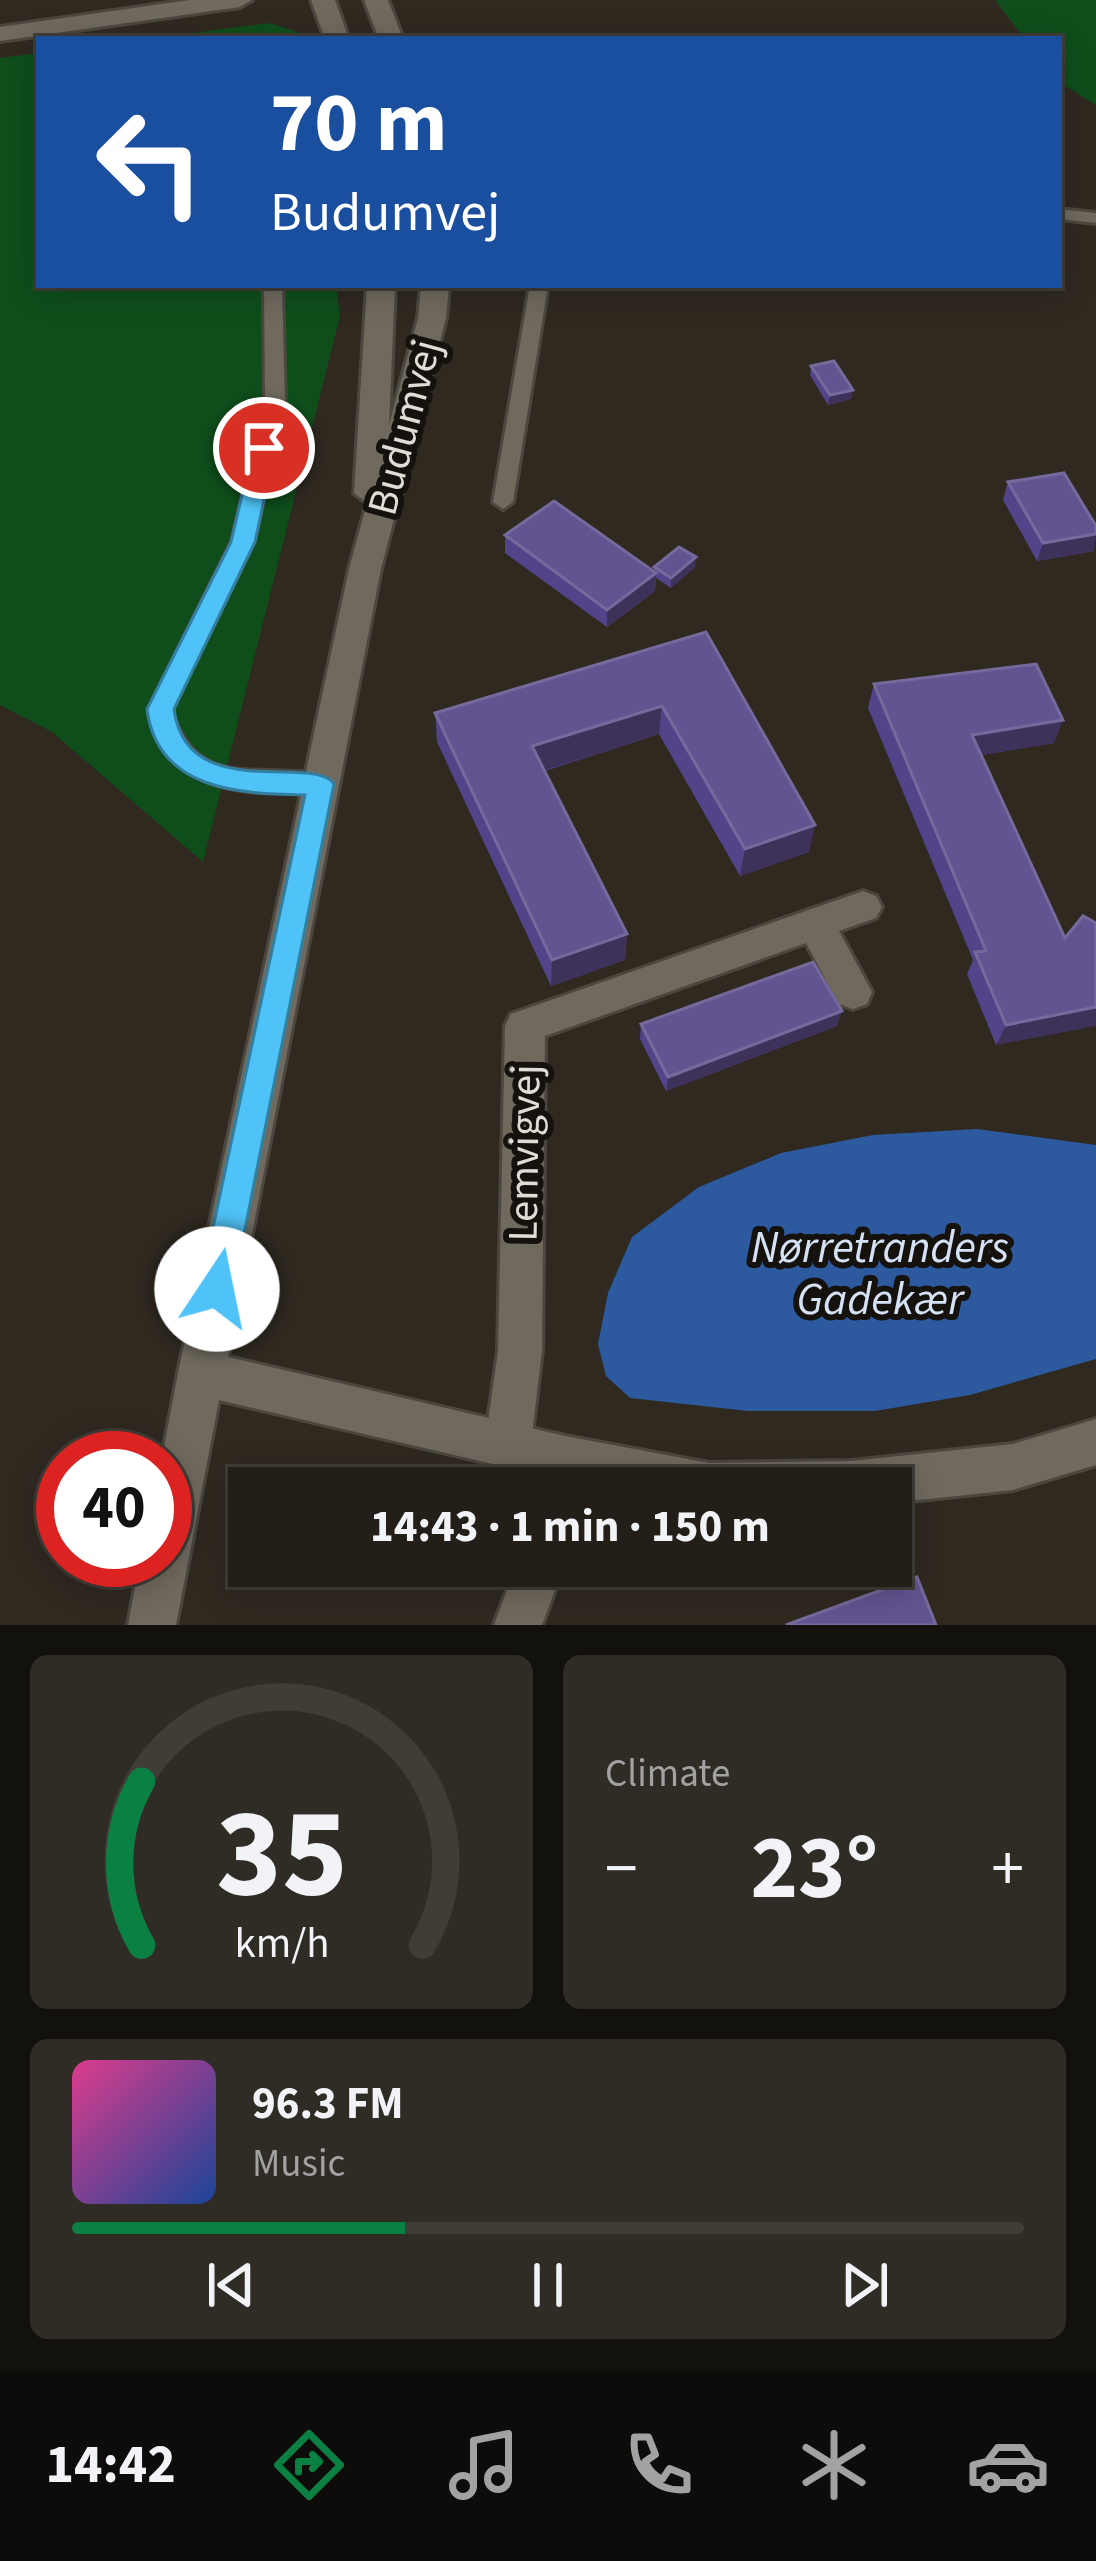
<!DOCTYPE html>
<meta charset="utf-8">
<style>
body{margin:0;font-family:"Source Sans 3",sans-serif;background:#2f2c25;color:#f1f3f6;height:100vh;display:flex;flex-direction:column;font-size:45px;white-space:nowrap}
*{box-sizing:border-box;margin:0}
p{font-size:39px;color:#a3a2a2}
.icon{flex:none;width:66px;height:66px;fill:none;stroke:currentColor;stroke-width:2;stroke-linecap:round;stroke-linejoin:round}
.map{position:relative;height:1625px;overflow:hidden}
.sheet{display:flex;flex-direction:column;gap:30px;padding:30px;background:#13110d;flex:1}
.sheet>*{flex:none}
.top-card{position:absolute;left:36px;top:36px;width:1026px;height:252px;border-radius:0px;box-shadow:0 6px 30px #0003,0 0 0 3px #403d37;background:#1a4fa0;color:#fff;overflow:hidden}
.speed{position:absolute;left:36px;top:1431px;display:flex;gap:24px;font-size:60px;font-weight:700;text-align:center}
.speed>*{display:grid;place-content:center;width:156px;height:156px;border-radius:50%;background:#231f18;box-shadow:0 6px 30px #0003,0 0 0 3px #403d37;line-height:1}
.speed .limit{border:18px solid #d22;background:#fff;color:#111}
.pin{position:absolute;display:grid;place-items:center;width:102px;height:102px;color:#fff;margin:-51px;border:6px solid #fff;border-radius:50%;box-shadow:0 3px 12px #0007}
.me{position:absolute;width:132px;margin:-66px;rotate:11deg;stroke-linejoin:round;filter:drop-shadow(0 0 9px #0008)}
.turn{display:flex;align-items:center;gap:42px;height:252px;padding:0 36px;font-size:54px}
.turn .icon{width:156px;height:156px;stroke-width:2.5}
.turn b{display:block;font-size:84px;line-height:102px}
.big{font-size:90px;font-weight:700;line-height:1.1}
.sheet .widget{flex:1;display:flex;flex-direction:column;justify-content:center;gap:18px;min-width:0;padding:0 42px;border-radius:18px;background:#2f2c25}
.sheet .dial{align-items:center;gap:0}
.dial svg{height:312px;overflow:visible;fill:none;stroke:#403d37;stroke-width:7;stroke-linecap:round;text-anchor:middle}
.dial text{fill:#f1f3f6;stroke:none}
.song{display:flex;align-items:center;gap:36px}
.cover{width:144px;height:144px;border-radius:18px;background:linear-gradient(135deg,hsl(330 70% 55%),hsl(220 70% 35%))}
.played{height:12px;border-radius:6px;background:linear-gradient(90deg,#0b8043 35%,#403d37 35%)}
.keys{display:flex;justify-content:space-around;direction:ltr}
.heat{display:flex;justify-content:space-between;align-items:center;font-size:66px;direction:ltr}
.sheet .tiles{flex:1;display:grid;gap:30px;grid-template-columns:1fr 1fr}
.widget:last-child{grid-column:span 2}
.trip{position:absolute;left:228px;top:1467px;width:684px;height:120px;border-radius:0px;background:#231f18;box-shadow:0 6px 30px #0003,0 0 0 3px #403d37;font-weight:700;line-height:120px;text-align:center}
.tab-bar{display:flex;height:192px;justify-content:space-around;align-items:center;background:#0e0c0a;color:#a3a2a2}
.tab-bar .icon{width:84px;height:84px}
.tab-bar .active{color:#0b8043}
.tab-bar b{font-size:54px;color:#f1f3f6}
.map>svg:first-child{display:block}
.green{fill:#0f4e1b}
.water{fill:#2d5a9f}
.lines{fill:none;stroke-linecap:round;stroke-linejoin:round}
.service-casing{stroke:#4b473e;stroke-width:6}
.minor-casing{stroke:#4b473e;stroke-width:6}
.tertiary-casing{stroke:#4b473e;stroke-width:6}
.service{fill:#6f695e;fill-rule:evenodd}
.minor{fill:#6f695e;fill-rule:evenodd}
.tertiary{fill:#6f695e;fill-rule:evenodd}
.wall{fill:#534389}
.shaded-wall{fill:#3e325b}
.building{fill:#625491;stroke:#76699c;stroke-width:3}
.route{fill:#4fc3f7;stroke:#337fa1;stroke-width:3}
.labels{text-anchor:middle;stroke-width:12;stroke-linejoin:round;paint-order:stroke}
.street-label{font-size:42px;fill:#e0dcd6;stroke:#15120e}
.water-label{font-size:45px;font-style:italic;fill:#d5e2f6;stroke:#15120e}
</style>
<div class="map">
<svg width="1096" height="1625" viewBox="0 0 1096 1625">
<rect width="100%" height="100%" fill="#2f2920"/>
<g class="green">
<path d="M995 0H1096V105L1059 82V39H1025Z"/>
<path d="M269 23 304 34V39H145Z"/>
<path d="M39 53V285H336L340 316 203 862 52 732 0 705V58Z"/>
</g>
<path class="water" d="M977 1129 1096 1145V1359L970 1395 875 1411H748L630 1398 606 1376 598 1344 608 1293 632 1237 699 1187 781 1153 873 1135Z"/>
<g class="lines">
<defs>
<g id="service">
<path d="M1059 209 1096 213V223L1059 219Z"/>
<path d="M264 285H282L285 402 254 541 171 709C197 797 265 759 328 777L332 784 328 791 320 793C242 793 173 797 149 709L232 541 265 402Z"/>
<path d="M530 285H548L513 502 503 509 493 502Z"/>
</g>
<g id="minor">
<path d="M863 891 876 896 882 907 876 918 839 931 872 992 867 1004 853 1009 839 1004 806 943 545 1036 542 1351 531 1443 524 1459 508 1466 492 1459 485 1443 498 1351 505 1026 511 1014Z"/>
<path d="M516 1566H564L542 1625H494Z"/>
</g>
<g id="tertiary">
<path d="M190 0H252L240 7 0 41V27Z"/>
<path d="M311 0H335L349 39H325Z"/>
<path d="M364 0H388L403 39H379Z"/>
<path d="M367 285H395L389 425 418 318 421 285H449L446 318 381 569 228 1357 565 1436 709 1463 851 1461 1013 1444 1096 1419V1465L1013 1490 891 1503V1488H596L219 1400 176 1625H128L140 1560H165L162 1458 178 1373 349 569 367 503 354 493Z"/>
</g>
</defs>
<use href="#service" class="service-casing"/>
<use href="#minor" class="minor-casing"/>
<use href="#tertiary" class="tertiary-casing"/>
<use href="#service" class="service"/>
<use href="#minor" class="minor"/>
<use href="#tertiary" class="tertiary"/>
</g>
<g class="wall">
<path d="M811 366 853 390 851 399 828 405 810 375Z"/>
<path d="M1008 482 1094 551 1037 561 1003 500Z"/>
<path d="M505 535 654 572V567H695L671 588 656 578 655 591 607 627 505 553Z"/>
<path d="M706 632 815 825 809 852 740 876 659 734 545 771 627 934 625 960 551 986 437 742 435 713Z"/>
<path d="M874 684 1054 743 982 755 1065 938 996 1045 967 974 973 960 868 708Z"/>
<path d="M641 1024 837 1026 666 1091 640 1039Z"/>
</g>
<g class="shaded-wall">
<path d="M853 390 851 399 828 405 830 395Z"/>
<path d="M1096 534 1094 551 1037 561 1043 543Z"/>
<path d="M696 557 695 567 671 588V578Z"/>
<path d="M656 573 655 591 607 627V610Z"/>
<path d="M662 706 659 734 533 774 532 746Z"/>
<path d="M1063 720 1054 743 965 758 972 735Z"/>
<path d="M815 825 809 852 740 876 745 849Z"/>
<path d="M627 934 625 960 551 986 552 960Z"/>
<path d="M1096 1007V1026L996 1045 1006 1025Z"/>
<path d="M842 1011 837 1026 666 1091 668 1077Z"/>
</g>
<g class="building">
<path d="M834 361 853 390 830 395 811 366Z"/>
<path d="M1064 473 1096 526V534L1043 543 1008 482Z"/>
<path d="M554 501 656 573 607 610 505 535Z"/>
<path d="M679 547 696 557 671 578 654 567Z"/>
<path d="M706 632 815 825 745 849 662 706 532 746 627 934 552 960 435 713Z"/>
<path d="M1036 664 1063 720 972 735 1065 938 1083 916 1096 923V1007L1006 1025 975 952 986 951 874 684Z"/>
<path d="M813 962 842 1011 668 1077 641 1024Z"/>
<path d="M917 1577 936 1625H786Z"/>
</g>
<path class="route" d="M264 441 275 448 255 542 174 709C186 805 315 753 334 784L233 1289 229 1300 217 1305 205 1300 200 1289 305 795C239 794 157 790 147 709L231 542 253 448Z"/>
<g class="labels">
<g class="street-label">
<text transform="translate(403 427) rotate(-75)" y="15">Budumvej</text>
<text transform="translate(523 1153) rotate(-89)" y="15">Lemvigvej</text>
</g>
<g class="water-label">
<text x="880" y="1262">Nørretranders<tspan x="880" dy="52">Gadekær</tspan></text>
</g>
</g>
</svg>
<div class="speed"><div class="limit">40</div></div>
<div class="pin" style="left:264px;top:448px;background:#d93025"><svg class="icon" aria-label="arrive" viewBox="0 0 24 24"><path d="M6 21V4h12l-3 4 3 4H6"/></svg></div>
<svg class="me" style="left:217px;top:1289px" viewBox="-20 -20 40 40"><circle r="19" fill="#fff"/><path d="M0-13L10 11 0 6-10 11z" fill="#4fc3f7"/></svg>
<div class="trip">14:43 · 1 min · 150 m</div>
<div class="top-card">
<div class="turn"><svg class="icon" aria-label="left" viewBox="0 0 24 24"><path d="M17 20v-9H6M10 6l-5 5 5 5"/></svg><div><b>70 m</b>Budumvej</div></div>
</div>
</div>
<section class="sheet">
<div class="tiles">
<div class="widget dial"><svg viewBox="0 0 100 80">
<path d="M14 69A42 42 0 1 1 86 69"/>
<path d="M14 69A42 42 0 0 1 14 27" stroke="#0b8043"/>
<text x="50" y="56" font-size="32" font-weight="700">35</text>
<text x="50" y="72" font-size="11">km/h</text>
</svg></div>
<div class="widget"><p>Climate</p>
<div class="heat"><a>−</a><b class="big">23°</b><a>+</a></div>
</div>
<div class="widget">
<div class="song"><i class="cover"></i><div><b>96.3 FM</b><p>Music</p></div></div>
<div class="played"></div>
<div class="keys"><svg class="icon" aria-label="previous" viewBox="0 0 24 24"><path d="M18 5L8 12l10 7zM5 5v14"/></svg><svg class="icon" aria-label="pause" viewBox="0 0 24 24"><path d="M8 5v14M16 5v14"/></svg><svg class="icon" aria-label="next" viewBox="0 0 24 24"><path d="M6 5l10 7-10 7zM19 5v14"/></svg></div>
</div>
</div>
</section>
<nav class="tab-bar">
<b>14:42</b>
<svg class="icon active" aria-label="directions" viewBox="0 0 24 24"><path d="M12 3l9 9-9 9-9-9zM9 14v-3h6M13 9l2 2-2 2"/></svg>
<svg class="icon" aria-label="music" viewBox="0 0 24 24"><path d="M9 18V5l10-2v13"/><circle cx="6" cy="18" r="3"/><circle cx="16" cy="16" r="3"/></svg>
<svg class="icon" aria-label="phone" viewBox="0 0 24 24"><path d="M5 4h4l2 5-3 2q2 4 5 5l2-3 5 2v4C11 20 4 13 5 4z"/></svg>
<svg class="icon" aria-label="climate" viewBox="0 0 24 24"><path d="M12 3v18M4 7l16 10M4 17L20 7"/></svg>
<svg class="icon" aria-label="car" viewBox="0 0 24 24"><path d="M5 17H2v-5l4-1 3-4h7l3 4 3 1v5h-3M9 17h6M6 11h13"/><circle cx="7" cy="17" r="2"/><circle cx="17" cy="17" r="2"/></svg>
</nav>
